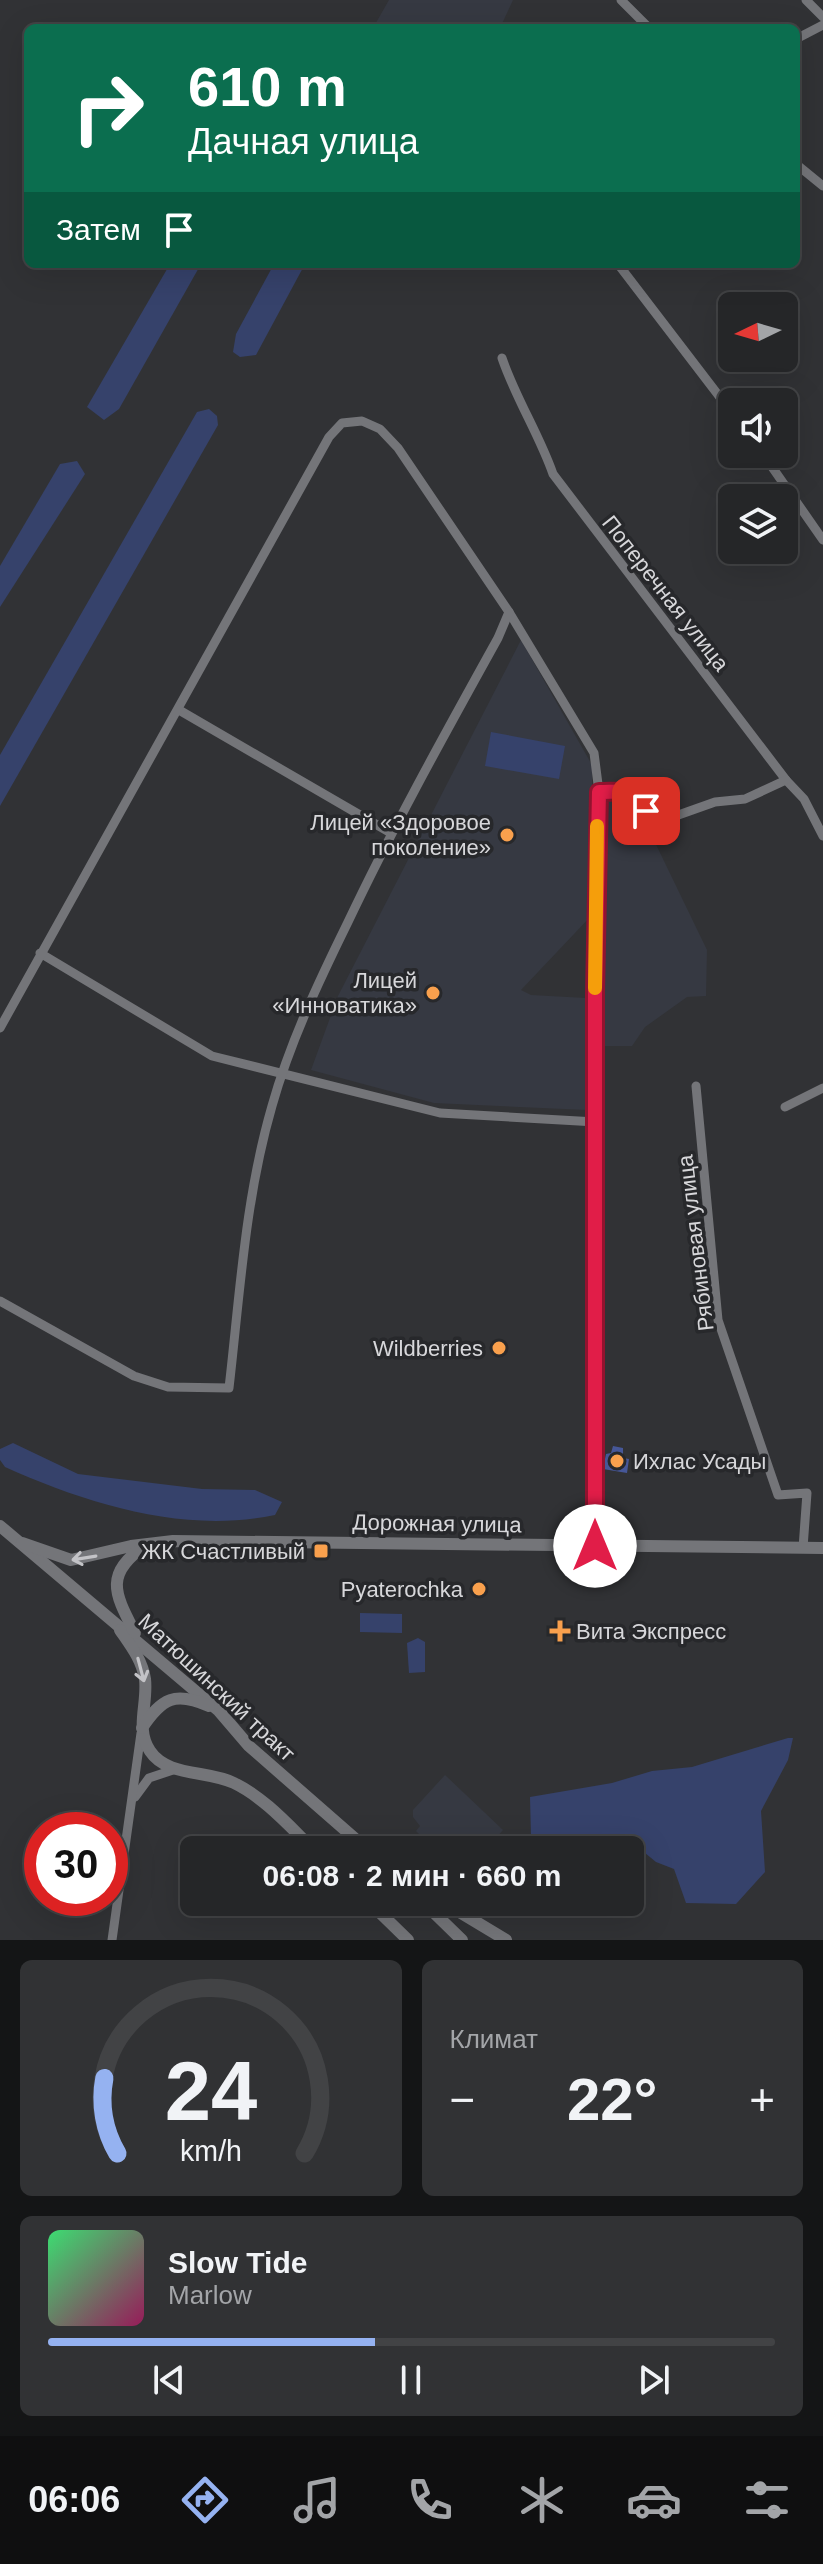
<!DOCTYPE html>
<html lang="ru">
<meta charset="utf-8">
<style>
body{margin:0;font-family:Helvetica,sans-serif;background:#313234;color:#f1f3f6;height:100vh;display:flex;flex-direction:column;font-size:30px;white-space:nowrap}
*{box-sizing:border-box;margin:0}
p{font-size:26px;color:#a3a5a8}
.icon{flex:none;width:44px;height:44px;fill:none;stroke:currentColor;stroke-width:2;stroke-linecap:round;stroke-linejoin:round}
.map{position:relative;height:1940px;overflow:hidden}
.sheet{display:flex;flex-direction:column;gap:20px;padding:20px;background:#141516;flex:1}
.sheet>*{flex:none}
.top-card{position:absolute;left:24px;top:24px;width:776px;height:244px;border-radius:12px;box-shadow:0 8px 32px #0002,0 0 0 2px #424345;background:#0b6e4f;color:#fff;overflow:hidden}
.needle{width:52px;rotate:265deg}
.buttons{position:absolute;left:718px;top:292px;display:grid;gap:16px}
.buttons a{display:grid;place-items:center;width:80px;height:80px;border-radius:12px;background:#252628;box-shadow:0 8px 32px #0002,0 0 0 2px #424345;font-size:40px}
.speed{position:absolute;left:24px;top:1812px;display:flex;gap:16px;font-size:40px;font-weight:700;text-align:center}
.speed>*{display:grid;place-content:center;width:104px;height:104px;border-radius:50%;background:#252628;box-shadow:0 8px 32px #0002,0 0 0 2px #424345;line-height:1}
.speed .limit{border:12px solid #d22;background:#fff;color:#111}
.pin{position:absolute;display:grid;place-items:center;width:68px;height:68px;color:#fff;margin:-34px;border-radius:16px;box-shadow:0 4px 12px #0006}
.me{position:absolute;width:88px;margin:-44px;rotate:0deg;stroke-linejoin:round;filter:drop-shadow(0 0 6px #0008)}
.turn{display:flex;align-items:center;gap:28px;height:168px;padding:0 32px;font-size:36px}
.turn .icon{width:104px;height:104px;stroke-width:2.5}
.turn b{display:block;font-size:56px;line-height:68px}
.then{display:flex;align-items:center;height:76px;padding:0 32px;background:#0003;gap:16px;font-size:30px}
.big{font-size:60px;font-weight:700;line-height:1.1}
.sheet .card{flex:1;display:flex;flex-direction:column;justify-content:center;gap:12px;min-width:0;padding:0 28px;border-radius:12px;background:#313234}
.sheet .dial{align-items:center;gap:0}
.dial svg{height:208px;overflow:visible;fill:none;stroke:#424345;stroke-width:7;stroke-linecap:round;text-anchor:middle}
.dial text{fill:#f1f3f6;stroke:none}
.song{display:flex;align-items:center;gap:24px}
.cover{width:96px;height:96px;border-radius:12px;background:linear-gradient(135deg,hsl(140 70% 55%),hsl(330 70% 35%))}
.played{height:8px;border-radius:4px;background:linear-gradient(90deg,#95b2f1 45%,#424345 45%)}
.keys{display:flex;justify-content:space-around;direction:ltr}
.heat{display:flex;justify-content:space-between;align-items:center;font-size:44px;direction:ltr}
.sheet .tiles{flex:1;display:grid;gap:20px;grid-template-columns:1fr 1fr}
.card:last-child{grid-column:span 2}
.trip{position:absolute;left:180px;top:1836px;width:464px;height:80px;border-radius:12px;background:#252628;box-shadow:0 8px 32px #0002,0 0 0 2px #424345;font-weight:700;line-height:80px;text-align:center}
.tabs{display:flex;height:128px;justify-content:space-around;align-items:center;background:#0f0f10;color:#a3a5a8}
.tabs .icon{width:56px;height:56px}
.tabs .current{color:#95b2f1}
.tabs b{font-size:36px;color:#f1f3f6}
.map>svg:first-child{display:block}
.built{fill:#363942}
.green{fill:#36426b}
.building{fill:#465798}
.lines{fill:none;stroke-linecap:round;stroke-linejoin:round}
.street{stroke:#747579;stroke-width:9}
.secondary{stroke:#747579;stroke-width:12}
.oneway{stroke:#c3c3c7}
.route-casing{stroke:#92132f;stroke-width:20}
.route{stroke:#e11d48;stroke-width:14}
.slow{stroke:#f59e0b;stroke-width:14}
.poi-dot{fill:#f9a04d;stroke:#27282b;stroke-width:3}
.labels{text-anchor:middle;stroke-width:7;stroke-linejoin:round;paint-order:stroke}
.street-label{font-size:22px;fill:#d7d7da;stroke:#27282b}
.poi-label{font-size:22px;fill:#d7d7da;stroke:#27282b;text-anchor:end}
</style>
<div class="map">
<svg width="823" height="1940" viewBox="0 0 823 1940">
<rect width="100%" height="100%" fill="#313235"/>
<g class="built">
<path d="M389 0H513L500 28H373Z"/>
<path d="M521 640 592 765V915L521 990 531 995 586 998 587 1110 434 1103 311 1070 338 996Z"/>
<path d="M602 797 634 799 707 950 706 996 687 997 645 1027 632 1046H599Z"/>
<path d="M445 1775 503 1830 485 1850H435L416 1831 420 1826 413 1817V1810Z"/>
</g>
<g class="green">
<path d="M170 264H201L119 409 104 420 87 407Z"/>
<path d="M274 264H305L256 355 240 357 233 352 236 334Z"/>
<path d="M209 409 217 416 218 425 0 806V755L197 412Z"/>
<path d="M77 461 85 474 0 607V566L60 464Z"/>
<path d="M491 732 565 746 559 779 485 766Z"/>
<path d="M13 1443 78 1474 202 1489 255 1490 282 1502 275 1515C183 1534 88 1504 5 1467L0 1460V1449Z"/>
<path d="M360 1613 402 1614V1633L360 1632Z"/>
<path d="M418 1638 425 1642V1672L409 1673 407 1643Z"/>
<path d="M788 1738H793L788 1760 761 1811 765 1872 736 1904 686 1903 674 1869 656 1862 623 1835 549 1849 531 1837 530 1797 612 1783 652 1771 692 1767Z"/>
</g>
<path class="building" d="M613 1446 623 1448V1458L629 1459 627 1473 603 1469 606 1454 611 1453Z"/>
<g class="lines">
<g class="street">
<path d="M621 0 649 28"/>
<path d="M806 0 823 17"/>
<path d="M796 39 823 25"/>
<path d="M796 164 823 186"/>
<path d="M618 264 732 413"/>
<path d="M502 358C516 399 539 434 553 474L786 780 804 799 823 836"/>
<path d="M763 454 823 540"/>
<path d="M179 710 391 833"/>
<path d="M599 792C635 792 637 790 653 824L715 802 745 799 786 780"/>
<path d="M40 953 212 1056 440 1113 596 1122"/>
<path d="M0 1028 329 437 342 423 362 421 380 429 398 448 509 612 594 753 599 792 595 993V1546"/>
<path d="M696 1086 718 1320 778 1495 807 1493 803 1548"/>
<path d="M785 1107 823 1088"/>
<path d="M0 1301 134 1376 168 1387 229 1388C240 1293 245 1199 272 1106 290 1042 319 981 348 922 394 825 446 732 498 638L509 612"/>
<path d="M135 1797 149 1778 176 1769"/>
<path d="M112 1940 141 1733"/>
</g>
<g class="secondary">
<path d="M0 1526 219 1711 249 1746 368 1850"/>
<path d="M22 1543 71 1560 131 1546 173 1541 823 1548"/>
<path d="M120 1630C131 1646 142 1660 145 1679 148 1704 135 1729 150 1751 167 1777 208 1770 234 1783 265 1798 290 1827 314 1850"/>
<path d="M135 1633C115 1594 103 1574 146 1545"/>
<path d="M142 1728C162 1698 175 1691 209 1706"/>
<path d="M369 1902 408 1940"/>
<path d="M423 1902 462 1940"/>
<path d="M443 1902 506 1940"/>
</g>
</g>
<defs><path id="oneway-shaft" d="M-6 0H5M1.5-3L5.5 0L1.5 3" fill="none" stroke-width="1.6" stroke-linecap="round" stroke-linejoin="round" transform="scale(2)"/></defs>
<g class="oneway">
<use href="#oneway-shaft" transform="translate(84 1558) rotate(171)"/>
<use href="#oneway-shaft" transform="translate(141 1670) rotate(75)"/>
</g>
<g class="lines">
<defs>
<path id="route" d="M595 1546V993L599 792C623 792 634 787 646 811"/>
</defs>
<use href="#route" class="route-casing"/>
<use href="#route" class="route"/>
<path class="slow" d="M595 988 597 826"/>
</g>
<g class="poi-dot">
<circle cx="507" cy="835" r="8"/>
<circle cx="433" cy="993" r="8"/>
<circle cx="499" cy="1348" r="8"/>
<circle cx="617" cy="1461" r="8"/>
<rect x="313" y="1543" width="16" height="16" rx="4"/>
<circle cx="479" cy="1589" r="8"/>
<path d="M556 1619h8v8h8v8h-8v8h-8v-8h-8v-8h8z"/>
</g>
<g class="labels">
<g class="street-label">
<text transform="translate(666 593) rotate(52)" y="8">Поперечная улица</text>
<text transform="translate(695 1243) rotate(-97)" y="8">Рябиновая улица</text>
<text transform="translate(437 1523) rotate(1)" y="8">Дорожная улица</text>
<text transform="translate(217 1687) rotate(43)" y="8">Матюшинский тракт</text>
</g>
<g class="poi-label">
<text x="491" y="830">Лицей «Здоровое<tspan x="491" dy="25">поколение»</tspan></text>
<text x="417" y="988">Лицей<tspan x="417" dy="25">«Инноватика»</tspan></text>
<text x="483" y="1356">Wildberries</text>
<text x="633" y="1469" text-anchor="start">Ихлас Усады</text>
<text x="305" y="1559">ЖК Счастливый</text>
<text x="463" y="1597">Pyaterochka</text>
<text x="576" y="1639" text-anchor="start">Вита Экспресс</text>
</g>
</g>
</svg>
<div class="buttons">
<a><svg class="needle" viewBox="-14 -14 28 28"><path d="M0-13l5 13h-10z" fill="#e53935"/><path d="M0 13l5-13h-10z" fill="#a3a5a8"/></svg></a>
<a><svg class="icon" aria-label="sound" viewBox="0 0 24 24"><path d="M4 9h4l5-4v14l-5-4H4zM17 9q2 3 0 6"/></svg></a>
<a><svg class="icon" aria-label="layers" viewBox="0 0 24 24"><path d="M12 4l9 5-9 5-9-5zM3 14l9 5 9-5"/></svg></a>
</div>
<div class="speed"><div class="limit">30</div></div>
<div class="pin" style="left:646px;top:811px;background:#d93025"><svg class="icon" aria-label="arrive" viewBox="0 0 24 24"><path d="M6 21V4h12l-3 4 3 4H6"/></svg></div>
<svg class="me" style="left:595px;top:1546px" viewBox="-20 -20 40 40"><circle r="19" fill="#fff"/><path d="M0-13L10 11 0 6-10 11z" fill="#e11d48"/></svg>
<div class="trip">06:08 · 2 мин · 660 m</div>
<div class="top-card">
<div class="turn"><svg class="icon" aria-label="right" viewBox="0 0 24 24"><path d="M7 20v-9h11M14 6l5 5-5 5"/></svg><div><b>610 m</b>Дачная улица</div></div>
<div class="then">Затем<svg class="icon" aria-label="arrive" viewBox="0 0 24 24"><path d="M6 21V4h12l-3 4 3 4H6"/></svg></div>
</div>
</div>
<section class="sheet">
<div class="tiles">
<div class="card dial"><svg viewBox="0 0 100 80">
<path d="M14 69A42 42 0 1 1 86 69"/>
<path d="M14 69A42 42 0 0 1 9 40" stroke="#95b2f1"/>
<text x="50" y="56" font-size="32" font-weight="700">24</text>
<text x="50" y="72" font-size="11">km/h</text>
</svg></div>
<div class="card"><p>Климат</p>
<div class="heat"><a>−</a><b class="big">22°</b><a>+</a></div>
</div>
<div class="card">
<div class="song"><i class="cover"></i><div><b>Slow Tide</b><p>Marlow</p></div></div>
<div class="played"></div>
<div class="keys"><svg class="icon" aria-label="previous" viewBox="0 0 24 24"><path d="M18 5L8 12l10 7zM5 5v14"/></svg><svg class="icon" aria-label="pause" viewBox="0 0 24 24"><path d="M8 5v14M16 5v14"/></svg><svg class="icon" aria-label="next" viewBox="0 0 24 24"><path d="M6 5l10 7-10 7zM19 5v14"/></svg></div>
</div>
</div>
</section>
<nav class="tabs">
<b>06:06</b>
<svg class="icon current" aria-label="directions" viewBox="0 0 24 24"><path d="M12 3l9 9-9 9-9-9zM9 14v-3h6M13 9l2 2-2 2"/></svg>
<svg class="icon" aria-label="music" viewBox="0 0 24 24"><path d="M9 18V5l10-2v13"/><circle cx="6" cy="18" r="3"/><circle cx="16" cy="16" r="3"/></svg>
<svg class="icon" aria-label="phone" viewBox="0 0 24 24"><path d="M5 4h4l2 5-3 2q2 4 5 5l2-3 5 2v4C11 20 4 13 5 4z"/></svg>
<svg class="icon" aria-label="climate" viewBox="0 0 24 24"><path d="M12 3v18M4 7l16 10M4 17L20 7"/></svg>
<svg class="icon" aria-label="car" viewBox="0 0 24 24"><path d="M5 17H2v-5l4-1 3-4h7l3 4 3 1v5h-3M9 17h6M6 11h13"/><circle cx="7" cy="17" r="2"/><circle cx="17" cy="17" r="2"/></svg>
<svg class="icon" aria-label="filters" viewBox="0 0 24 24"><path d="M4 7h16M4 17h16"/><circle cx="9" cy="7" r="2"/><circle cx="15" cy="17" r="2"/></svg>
</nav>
